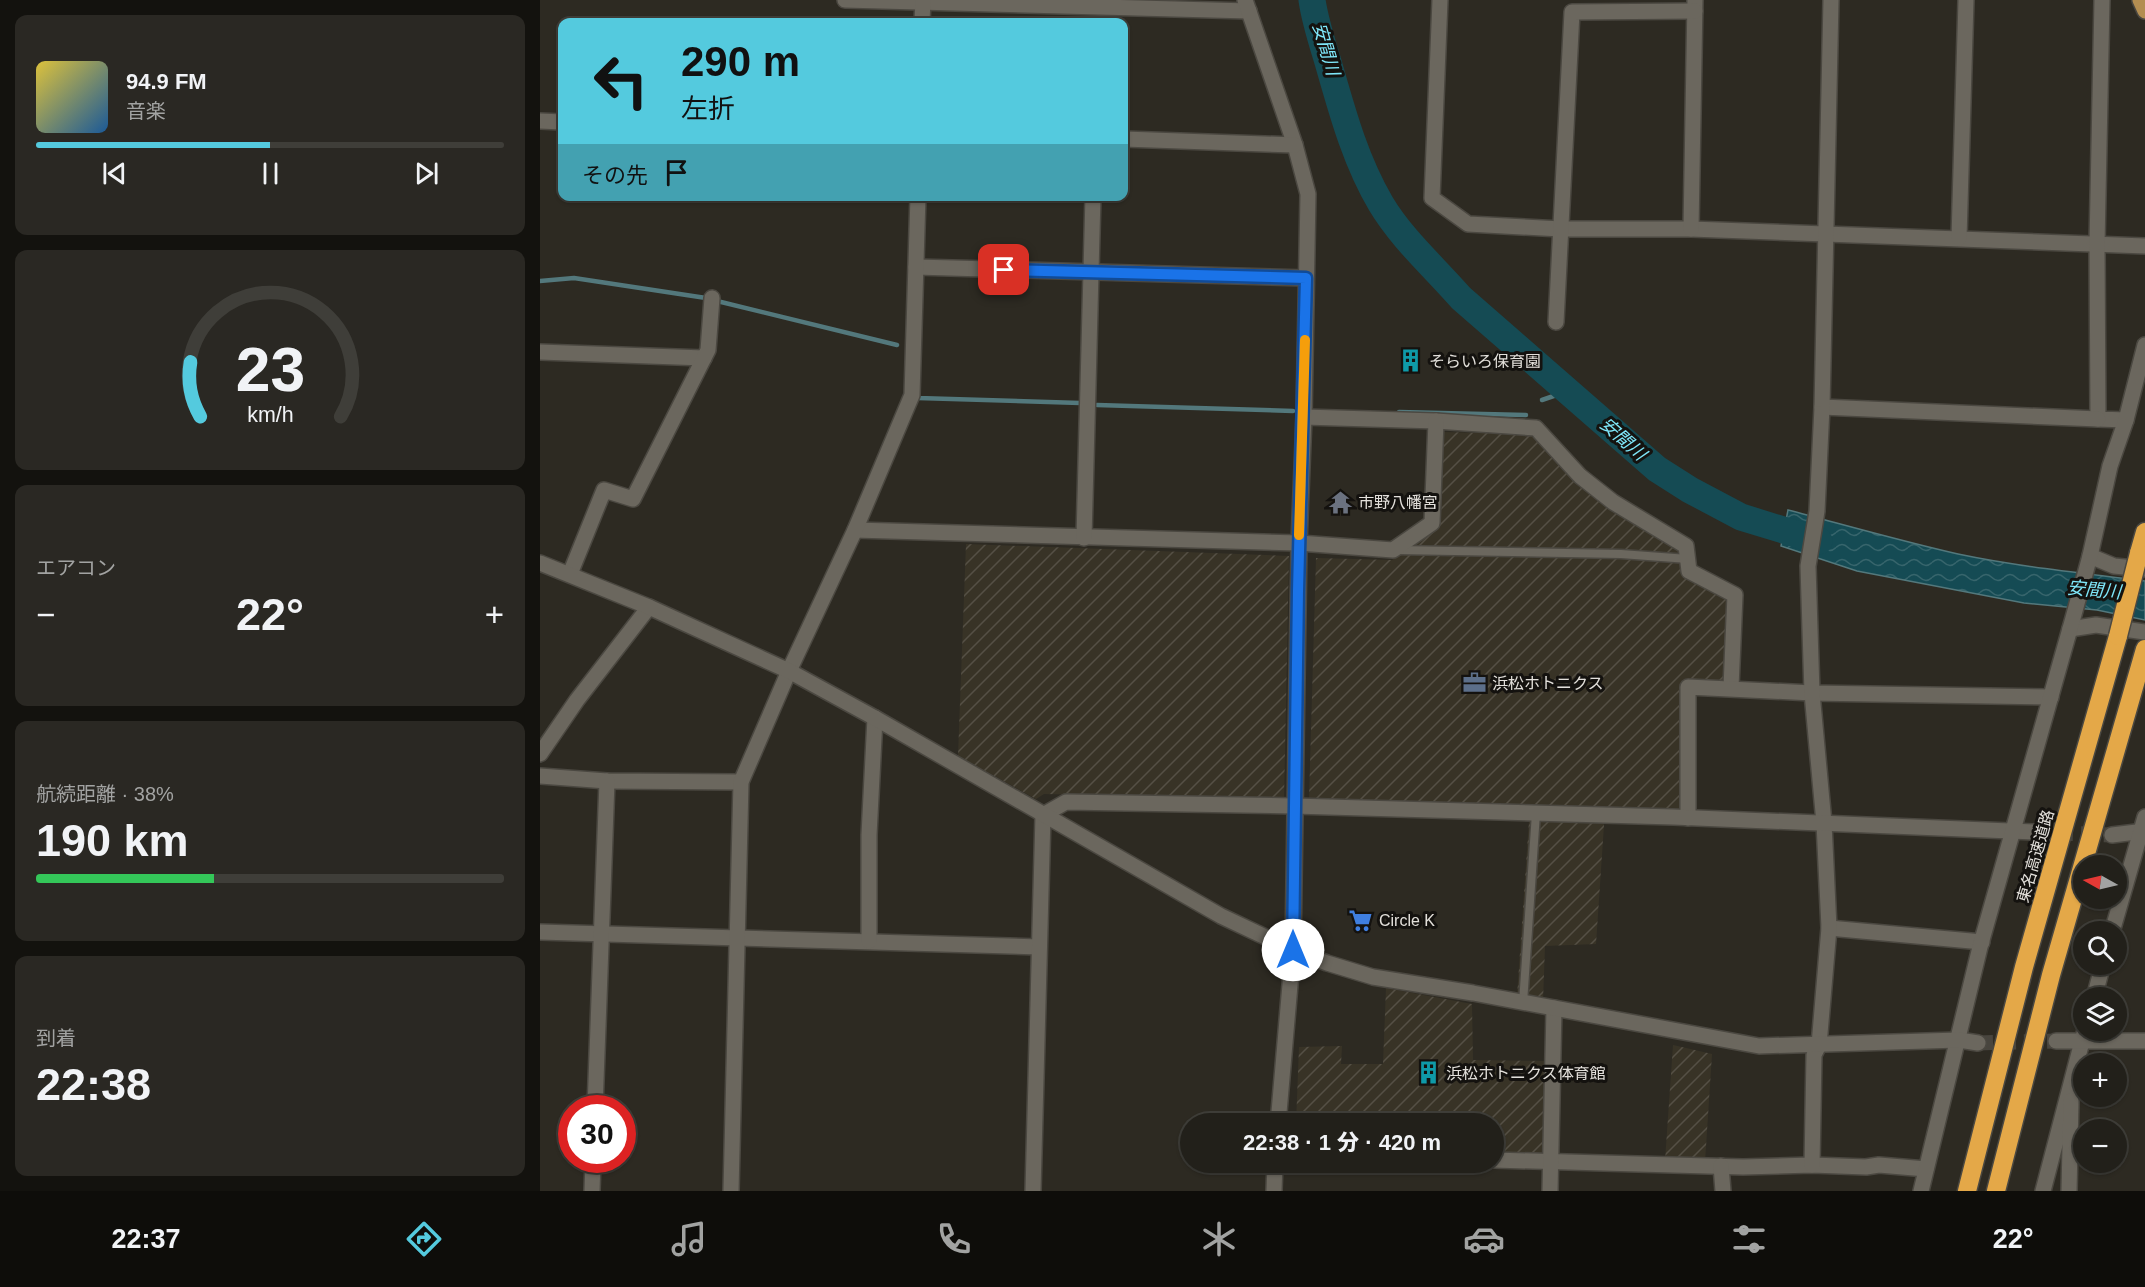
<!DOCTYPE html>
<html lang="ja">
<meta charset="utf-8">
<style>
body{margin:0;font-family:Arial,"Noto Sans JP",sans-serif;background:#2a2823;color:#f1f3f6;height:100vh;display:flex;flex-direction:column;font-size:22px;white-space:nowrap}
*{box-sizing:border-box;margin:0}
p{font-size:20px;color:#a2a3a2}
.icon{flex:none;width:33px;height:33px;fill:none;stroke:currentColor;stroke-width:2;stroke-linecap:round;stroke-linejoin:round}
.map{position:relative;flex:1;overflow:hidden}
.details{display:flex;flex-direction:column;gap:15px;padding:15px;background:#13120e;width:540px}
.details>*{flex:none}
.top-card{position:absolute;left:18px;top:18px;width:570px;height:183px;border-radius:12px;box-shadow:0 2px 4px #0004,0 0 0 2px #3f3e39;background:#54cade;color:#111;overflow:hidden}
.needle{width:39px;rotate:278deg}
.buttons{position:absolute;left:1533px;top:855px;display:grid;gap:12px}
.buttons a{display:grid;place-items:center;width:54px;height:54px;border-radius:50%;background:#22201a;box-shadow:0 2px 4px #0004,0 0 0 2px #3f3e39;font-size:30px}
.speed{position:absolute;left:18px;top:1095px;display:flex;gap:12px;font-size:30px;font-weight:700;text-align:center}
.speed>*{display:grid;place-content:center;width:78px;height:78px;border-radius:50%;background:#22201a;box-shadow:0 2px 4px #0004,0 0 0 2px #3f3e39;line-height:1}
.speed .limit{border:9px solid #d22;background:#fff;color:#111}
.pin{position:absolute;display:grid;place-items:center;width:51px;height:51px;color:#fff;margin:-26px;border-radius:12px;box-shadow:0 3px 9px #0006}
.me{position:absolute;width:66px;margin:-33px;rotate:0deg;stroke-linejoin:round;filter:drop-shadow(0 0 4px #0008)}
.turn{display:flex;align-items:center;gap:21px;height:126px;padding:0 24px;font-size:27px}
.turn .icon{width:78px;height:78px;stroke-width:2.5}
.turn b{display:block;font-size:42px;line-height:51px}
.then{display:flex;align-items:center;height:57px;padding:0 24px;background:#0003;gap:12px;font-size:22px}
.big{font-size:45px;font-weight:800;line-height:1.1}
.details .card{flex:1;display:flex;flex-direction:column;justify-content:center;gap:9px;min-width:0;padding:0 21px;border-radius:12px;background:#2a2823}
.details .dial{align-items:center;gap:0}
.dial svg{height:156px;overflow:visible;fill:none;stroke:#3f3e39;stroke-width:7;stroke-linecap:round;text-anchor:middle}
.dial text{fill:#f1f3f6;stroke:none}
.song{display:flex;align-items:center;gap:18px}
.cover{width:72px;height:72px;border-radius:9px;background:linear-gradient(135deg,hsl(50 70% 55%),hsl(210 70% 35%))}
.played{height:6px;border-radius:3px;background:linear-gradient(90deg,#54cade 50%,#3f3e39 50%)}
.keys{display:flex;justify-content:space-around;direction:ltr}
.heat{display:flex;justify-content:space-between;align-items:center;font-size:33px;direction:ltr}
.charge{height:9px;border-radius:4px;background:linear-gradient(90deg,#34c759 38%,#3f3e39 0)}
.trip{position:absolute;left:640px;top:1113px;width:324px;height:60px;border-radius:30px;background:#22201a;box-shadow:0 2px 4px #0004,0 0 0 2px #3f3e39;font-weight:800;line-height:60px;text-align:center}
.tabs{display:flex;height:96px;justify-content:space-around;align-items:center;background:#0e0d0a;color:#a2a3a2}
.tabs .icon{width:42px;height:42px}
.tabs .active{color:#54cade}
.tabs b{font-size:27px;color:#f1f3f6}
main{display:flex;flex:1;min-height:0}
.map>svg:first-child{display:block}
.industrial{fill:url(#industrial-furrows)}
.water{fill:url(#water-waves);stroke:#53787c;stroke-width:1.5}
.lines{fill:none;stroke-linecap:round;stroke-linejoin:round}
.stream{stroke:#53787c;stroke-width:4.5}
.river{stroke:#154b54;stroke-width:27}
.street-tunnel{stroke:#48453e;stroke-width:15;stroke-dasharray:15 8;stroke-linecap:butt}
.secondary-tunnel{stroke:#48453e;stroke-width:15;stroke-dasharray:15 8;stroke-linecap:butt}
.lane-casing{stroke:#4b4841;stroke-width:11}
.street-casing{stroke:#4b4841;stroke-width:18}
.secondary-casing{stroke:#4b4841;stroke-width:18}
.primary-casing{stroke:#4b4841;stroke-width:18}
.highway-casing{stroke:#4b4841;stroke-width:21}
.lane{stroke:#6b675e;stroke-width:8}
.street{stroke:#6b675e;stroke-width:15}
.secondary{stroke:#6b675e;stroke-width:15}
.primary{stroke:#b48e51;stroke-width:15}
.highway{stroke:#e4a848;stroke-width:18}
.highway-bridge-casing{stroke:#4b4841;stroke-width:21;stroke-linecap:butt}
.highway-bridge{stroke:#e4a848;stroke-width:18}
.route-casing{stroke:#114b97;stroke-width:15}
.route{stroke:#1a73e8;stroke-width:10}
.slow{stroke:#f59e0b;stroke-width:10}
.labels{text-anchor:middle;stroke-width:6;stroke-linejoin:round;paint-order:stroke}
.poi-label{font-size:16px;fill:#e3e0db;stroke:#14120f;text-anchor:start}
.street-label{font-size:16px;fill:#e3e0db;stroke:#14120f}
.water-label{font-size:18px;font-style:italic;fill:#7fe7fa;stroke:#14120f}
</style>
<main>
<section class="details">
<div class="card">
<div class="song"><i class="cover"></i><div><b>94.9 FM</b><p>音楽</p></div></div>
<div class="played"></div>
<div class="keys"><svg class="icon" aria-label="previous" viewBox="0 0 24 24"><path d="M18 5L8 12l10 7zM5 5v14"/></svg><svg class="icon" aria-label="pause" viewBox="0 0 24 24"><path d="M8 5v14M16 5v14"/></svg><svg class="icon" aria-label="next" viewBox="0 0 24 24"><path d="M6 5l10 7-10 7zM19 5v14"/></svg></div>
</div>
<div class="card dial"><svg viewBox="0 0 100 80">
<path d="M14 69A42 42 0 1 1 86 69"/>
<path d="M14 69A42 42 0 0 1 9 41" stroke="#54cade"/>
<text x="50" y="56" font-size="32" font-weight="700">23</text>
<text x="50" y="72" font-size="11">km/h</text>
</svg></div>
<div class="card"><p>エアコン</p>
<div class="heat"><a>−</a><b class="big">22°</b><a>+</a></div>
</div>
<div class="card"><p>航続距離 · 38%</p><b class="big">190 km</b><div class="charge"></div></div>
<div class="card"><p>到着</p><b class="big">22:38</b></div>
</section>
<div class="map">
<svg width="1605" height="1191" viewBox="0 0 1605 1191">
<defs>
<pattern id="industrial-furrows" width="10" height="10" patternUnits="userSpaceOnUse" patternTransform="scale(1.5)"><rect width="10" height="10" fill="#383326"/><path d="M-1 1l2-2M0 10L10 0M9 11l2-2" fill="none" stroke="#555045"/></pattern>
<pattern id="water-waves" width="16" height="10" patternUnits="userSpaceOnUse" patternTransform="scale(1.5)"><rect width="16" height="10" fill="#154b54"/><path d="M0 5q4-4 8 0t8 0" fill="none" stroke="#37656c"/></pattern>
</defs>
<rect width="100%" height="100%" fill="#2d2a22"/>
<g class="industrial">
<path d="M903 432 990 434 1034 480 1142 549 1143 577 1189 597 1186 682 1144 683 1139 811 1065 810 1056 944 1005 946 1003 1001 977 996 990 806 769 799 776 558 852 560 901 522Z"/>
<path d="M426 544 749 556 744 799 504 794 496 799 418 756Z"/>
<path d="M846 988 932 1004 933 1060 1010 1061 1006 1155 954 1152V1124H756L759 1047 802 1046 801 1064H843Z"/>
<path d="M1133 1045 1172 1054 1165 1162 1125 1161Z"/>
</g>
<path class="water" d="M1248 510C1305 525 1361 541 1418 554 1480 567 1543 573 1605 581V620L1557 610 1484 603 1317 571 1241 546Z"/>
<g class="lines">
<g class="stream">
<path d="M0 281 34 278 166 298"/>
<path d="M177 301 357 345"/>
<path d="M378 394V398L540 403"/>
<path d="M1002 400 1028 391"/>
<path d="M557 405 753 411"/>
<path d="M859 412 986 415"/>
</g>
<path class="river" d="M772 0C775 21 782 42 788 62 802 111 815 160 841 204 862 239 894 267 921 298L1117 469 1150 490 1201 517 1279 541"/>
<path class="street-tunnel" d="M1495 832 1572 835"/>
<path class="secondary-tunnel" d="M1438 1043 1516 1041"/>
<defs>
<g id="lane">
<path d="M856 550 1081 554 1148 559"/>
<path d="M983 1003 996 813"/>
</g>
<g id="street">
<path d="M305 0 709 11"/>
<path d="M705 0 755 145 768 194 764 417 759 543 753 950"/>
<path d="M900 0 892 198 928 224 1021 229H1151L1605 246"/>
<path d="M1562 0 1557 244 1558 419 1586 420"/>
<path d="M382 22 383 0"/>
<path d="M0 121 22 122"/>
<path d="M584 139 755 145"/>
<path d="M1151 229 1155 0"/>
<path d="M1419 238 1426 0"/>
<path d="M376 267 766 278"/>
<path d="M1016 322 1032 12 1155 11"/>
<path d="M0 352 164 358"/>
<path d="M1282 407 1558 419"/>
<path d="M764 417 896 421 996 428 1040 476 1073 502 1146 546 1149 571 1195 595 1191 687"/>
<path d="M315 530 759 543 853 550 892 523 896 421"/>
<path d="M544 538 553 196"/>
<path d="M1550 556 1574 566 1605 569"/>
<path d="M30 574 64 490 93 499 168 350 172 298"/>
<path d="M1530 629 1556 625 1605 632"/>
<path d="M0 754 37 700 109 607"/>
<path d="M0 776 67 781 201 782"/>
<path d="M1148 818V687L1272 693 1511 697"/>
<path d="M1572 835 1605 831"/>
<path d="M1289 928 1442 942"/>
<path d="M0 932 499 947"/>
<path d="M1572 932 1605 817"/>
<path d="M329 941V835L335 718"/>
<path d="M1554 998 1563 964"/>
<path d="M55 1108 67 781"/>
<path d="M954 1160 1203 1167 1272 1165 1326 1167 1339 1165 1386 1169"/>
<path d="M1272 1165 1274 1055 1279 1045 1289 928 1284 823 1272 693 1268 566 1277 511 1282 407 1291 0"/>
<path d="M1181 1166 1183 1191"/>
<path d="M52 1191 53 1160"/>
<path d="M191 1191 201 782 249 671 315 530 372 395 378 196"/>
<path d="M493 1191 503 815 526 802 754 806 1133 817 1495 832"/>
<path d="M1010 1191 1014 1008"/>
<path d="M1381 1191 1440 947 1533 618 1550 556 1570 466 1586 420 1605 345"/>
<path d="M1503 1191 1545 1030"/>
<path d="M1529 1191 1531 1101"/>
</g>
<g id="secondary">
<path d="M0 563 109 607 249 671 335 718 681 916 753 950 787 963 833 977 933 993 1219 1046 1419 1040 1438 1043"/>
<path d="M1516 1041H1605"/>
<path d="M738 1124 753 950"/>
<path d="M734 1191 735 1162"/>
</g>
<path id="primary" d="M1600 0 1605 11"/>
<g id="highway">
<path d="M1599 553 1605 532"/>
<path d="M1427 1191 1484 967 1578 636"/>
<path d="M1456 1191 1511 975 1605 649"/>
</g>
</defs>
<use href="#lane" class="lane-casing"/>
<use href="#street" class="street-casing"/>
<use href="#secondary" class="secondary-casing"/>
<use href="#primary" class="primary-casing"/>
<use href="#highway" class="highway-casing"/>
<use href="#lane" class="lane"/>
<use href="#street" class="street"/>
<use href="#secondary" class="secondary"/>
<use href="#primary" class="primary"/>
<use href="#highway" class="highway"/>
<defs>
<path id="highway-bridge" d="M1578 636 1599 553"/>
</defs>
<use href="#highway-bridge" class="highway-bridge-casing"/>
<use href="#highway-bridge" class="highway-bridge"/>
</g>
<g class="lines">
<defs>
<path id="route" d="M464 270 766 278 758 591 753 950"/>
</defs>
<use href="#route" class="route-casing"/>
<use href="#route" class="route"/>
<path class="slow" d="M759 535 765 340"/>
</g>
<defs>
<symbol id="building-bare" viewBox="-9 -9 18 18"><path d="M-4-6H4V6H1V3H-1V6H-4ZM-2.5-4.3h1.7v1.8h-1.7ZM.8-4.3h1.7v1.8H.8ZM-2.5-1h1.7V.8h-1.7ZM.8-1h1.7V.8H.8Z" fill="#0f9aa8" stroke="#14120f" stroke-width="2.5" paint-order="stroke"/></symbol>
<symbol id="temple-bare" viewBox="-9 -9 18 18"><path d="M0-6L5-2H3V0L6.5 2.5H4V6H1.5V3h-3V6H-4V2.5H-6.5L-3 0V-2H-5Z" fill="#6b7280" stroke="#14120f" stroke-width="2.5" paint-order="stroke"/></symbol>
<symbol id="office-bare" viewBox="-9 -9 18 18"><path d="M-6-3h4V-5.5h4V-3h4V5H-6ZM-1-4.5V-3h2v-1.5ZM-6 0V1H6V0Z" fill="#5c6f8a" stroke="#14120f" stroke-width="2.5" paint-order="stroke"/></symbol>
<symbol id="supermarket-bare" viewBox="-9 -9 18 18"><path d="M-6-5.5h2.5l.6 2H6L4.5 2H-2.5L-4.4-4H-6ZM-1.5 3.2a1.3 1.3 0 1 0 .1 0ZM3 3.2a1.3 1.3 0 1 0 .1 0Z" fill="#3f7fe0" stroke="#14120f" stroke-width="2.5" paint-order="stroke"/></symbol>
</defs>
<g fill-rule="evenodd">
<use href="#building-bare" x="854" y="344" width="33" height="33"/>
<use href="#temple-bare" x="784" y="486" width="33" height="33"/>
<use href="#office-bare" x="918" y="666" width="33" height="33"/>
<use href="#supermarket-bare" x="804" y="904" width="33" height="33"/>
<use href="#building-bare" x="872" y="1056" width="33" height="33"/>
</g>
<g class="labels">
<g class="poi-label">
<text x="889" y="367">そらいろ保育園</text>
<text x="818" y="508">市野八幡宮</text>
<text x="952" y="689">浜松ホトニクス</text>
<text x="839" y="926">Circle K</text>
<text x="906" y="1079">浜松ホトニクス体育館</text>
</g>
<g class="street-label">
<text transform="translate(1495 856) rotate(-74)" y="6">東名高速道路</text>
</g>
<g class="water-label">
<text transform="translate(786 49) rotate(74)" y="6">安間川</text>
<text transform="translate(1083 439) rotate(41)" y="6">安間川</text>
<text transform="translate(1554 590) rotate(5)" y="6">安間川</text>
</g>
</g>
</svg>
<div class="buttons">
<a><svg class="needle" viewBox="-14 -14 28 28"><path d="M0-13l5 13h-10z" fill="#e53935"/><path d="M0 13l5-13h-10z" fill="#a2a3a2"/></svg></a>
<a><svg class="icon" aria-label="search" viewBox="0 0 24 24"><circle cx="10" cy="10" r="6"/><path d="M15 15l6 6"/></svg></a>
<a><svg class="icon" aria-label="layers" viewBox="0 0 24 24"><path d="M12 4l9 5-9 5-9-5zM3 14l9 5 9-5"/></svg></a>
<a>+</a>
<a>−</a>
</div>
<div class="speed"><div class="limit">30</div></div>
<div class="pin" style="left:464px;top:270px;background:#d93025"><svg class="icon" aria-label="arrive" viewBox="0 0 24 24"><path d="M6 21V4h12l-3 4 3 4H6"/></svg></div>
<svg class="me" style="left:753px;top:950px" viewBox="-20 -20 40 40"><circle r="19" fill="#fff"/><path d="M0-13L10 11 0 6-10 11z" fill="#1a73e8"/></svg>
<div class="trip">22:38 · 1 分 · 420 m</div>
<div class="top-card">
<div class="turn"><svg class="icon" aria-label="left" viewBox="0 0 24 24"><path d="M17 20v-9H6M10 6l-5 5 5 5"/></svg><div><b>290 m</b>左折</div></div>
<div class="then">その先<svg class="icon" aria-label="arrive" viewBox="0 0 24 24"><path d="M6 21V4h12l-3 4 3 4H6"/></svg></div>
</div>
</div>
</main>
<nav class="tabs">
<b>22:37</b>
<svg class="icon active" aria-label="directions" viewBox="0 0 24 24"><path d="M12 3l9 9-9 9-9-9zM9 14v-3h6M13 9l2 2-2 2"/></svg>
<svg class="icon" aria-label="music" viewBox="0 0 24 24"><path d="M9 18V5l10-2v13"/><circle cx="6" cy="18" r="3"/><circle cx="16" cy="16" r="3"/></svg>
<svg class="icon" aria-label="phone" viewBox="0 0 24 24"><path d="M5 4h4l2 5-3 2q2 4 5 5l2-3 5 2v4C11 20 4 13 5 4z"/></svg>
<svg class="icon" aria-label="climate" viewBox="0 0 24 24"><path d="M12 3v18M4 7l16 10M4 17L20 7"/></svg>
<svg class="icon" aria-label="car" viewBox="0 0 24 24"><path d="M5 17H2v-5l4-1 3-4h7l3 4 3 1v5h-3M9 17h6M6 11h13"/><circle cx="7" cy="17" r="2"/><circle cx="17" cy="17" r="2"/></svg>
<svg class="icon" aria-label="filters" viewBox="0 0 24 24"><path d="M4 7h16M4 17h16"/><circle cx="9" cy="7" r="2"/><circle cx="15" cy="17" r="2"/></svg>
<b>22°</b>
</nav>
